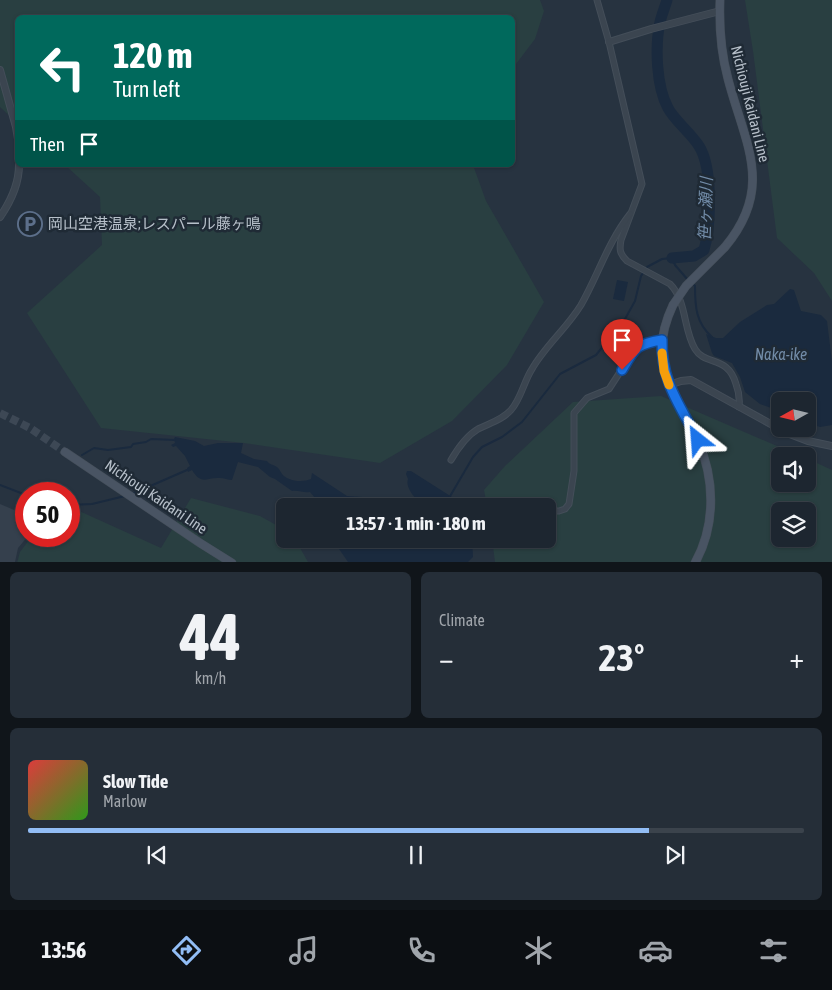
<!DOCTYPE html>
<meta charset="utf-8">
<style>
body{margin:0;font-family:"Asap Condensed","Noto Sans JP",sans-serif;background:#252e38;color:#f1f3f6;height:100vh;display:flex;flex-direction:column;font-size:19px;white-space:nowrap}
*{box-sizing:border-box;margin:0}
p{font-size:16px;color:#a0a5ab}
.icon{flex:none;width:28px;height:28px;fill:none;stroke:currentColor;stroke-width:2;stroke-linecap:round;stroke-linejoin:round}
.map{position:relative;height:562px;overflow:hidden}
.details{display:flex;flex-direction:column;gap:10px;padding:10px;background:#10151a;flex:1}
.details>*{flex:none}
.top-card{position:absolute;left:15px;top:15px;width:500px;height:152px;border-radius:8px;box-shadow:0 1px 4px #0004,0 0 0 1px #3b434c;background:#00695c;color:#fff;overflow:hidden}
.needle{width:32px;rotate:262deg}
.fabs{position:absolute;left:771px;top:392px;display:grid;gap:10px}
.fabs a{display:grid;place-items:center;width:45px;height:45px;border-radius:8px;background:#1d2630;box-shadow:0 1px 4px #0004,0 0 0 1px #3b434c;font-size:25px}
.speed{position:absolute;left:15px;top:482px;display:flex;gap:10px;font-size:25px;font-weight:700;text-align:center}
.speed>*{display:grid;place-content:center;width:65px;height:65px;border-radius:50%;background:#1d2630;box-shadow:0 1px 4px #0004,0 0 0 1px #3b434c;line-height:1}
.speed .limit{border:8px solid #d22;background:#fff;color:#111}
.pin{position:absolute;display:grid;place-items:center;width:42px;height:42px;color:#fff;margin:-51px -21px;border-radius:50% 50% 50% 0;rotate:-45deg;box-shadow:0 0 5px #0007}
.pin .icon{rotate:45deg}
.me{position:absolute;width:55px;margin:-28px;rotate:332deg;stroke-linejoin:round;filter:drop-shadow(0 0 4px #0008)}
.turn{display:flex;align-items:center;gap:18px;height:105px;padding:0 15px;font-size:22px}
.turn .icon{width:65px;height:65px;stroke-width:2.5}
.turn b{display:block;font-size:35px;line-height:42px}
.then{display:flex;align-items:center;height:48px;padding:0 15px;background:#0003;gap:10px;font-size:19px}
.big{font-size:38px;font-weight:700;line-height:1.1}
.details .card{flex:1;display:flex;flex-direction:column;justify-content:center;gap:8px;min-width:0;padding:0 18px;border-radius:8px;background:#252e38}
.details .dial{align-items:center;gap:0}
.dial b{font-size:65px;line-height:1}
.song{display:flex;align-items:center;gap:15px}
.cover{width:60px;height:60px;border-radius:8px;background:linear-gradient(135deg,hsl(0 70% 55%),hsl(110 70% 35%))}
.played{height:5px;border-radius:2px;background:linear-gradient(90deg,#92bdf5 80%,#3b434c 80%)}
.keys{display:flex;justify-content:space-around;direction:ltr}
.heat{display:flex;justify-content:space-between;align-items:center;font-size:28px;direction:ltr}
.details .tiles{flex:1;display:grid;gap:10px;grid-template-columns:1fr 1fr}
.card:last-child{grid-column:span 2}
.trip{position:absolute;left:276px;top:498px;width:280px;height:50px;border-radius:8px;background:#1d2630;box-shadow:0 1px 4px #0004,0 0 0 1px #3b434c;font-weight:700;line-height:50px;text-align:center}
.tabs{display:flex;height:80px;justify-content:space-around;align-items:center;background:#0c0f13;color:#a0a5ab}
.tabs .icon{width:35px;height:35px}
.tabs .active{color:#92bdf5}
.tabs b{font-size:22px;color:#f1f3f6}
.map>svg:first-child{display:block}
.airport{fill:#35404d}
.green{fill:#293f41;fill-rule:evenodd}
.water{fill:#1a2a3e}
.lines{fill:none;stroke-linecap:round;stroke-linejoin:round}
.stream{stroke:#1a2a3e;stroke-width:2}
.river{stroke:#1a2a3e;stroke-width:11}
.secondary-tunnel{stroke:#3d4855;stroke-width:8;stroke-dasharray:8 4;stroke-linecap:butt}
.minor-casing{stroke:#444e59;stroke-width:7}
.tertiary-casing{stroke:#444e59;stroke-width:8}
.secondary-casing{stroke:#444e59;stroke-width:9}
.minor{stroke:#3b4550;stroke-width:5}
.tertiary{stroke:#3b4550;stroke-width:6}
.secondary{stroke:#495463;stroke-width:8}
.secondary-bridge-casing{stroke:#444e59;stroke-width:9;stroke-linecap:butt}
.secondary-bridge{stroke:#495463;stroke-width:8}
.route-casing{stroke:#114b97;stroke-width:12}
.route{stroke:#1a73e8;stroke-width:9}
.slow{stroke:#f59e0b;stroke-width:9}
.labels{text-anchor:middle;stroke-width:5;stroke-linejoin:round;paint-order:stroke}
.street-label{font-size:15px;fill:#b7c0ca;stroke:#1f2a35}
.poi-label{font-size:15px;fill:#b7c0ca;stroke:#1f2a35;text-anchor:start}
.water-label{font-size:16px;font-style:italic;fill:#728ca8;stroke:#1f2a35}
</style>
<div class="map">
<svg width="832" height="563" viewBox="0 0 832 563">
<rect width="100%" height="100%" fill="#273340"/>
<path class="airport" d="M0 504 26 515V536H28L18 548 15 562H0Z"/>
<g class="green">
<path d="M0 0H540L544 11 535 39 513 68 512 18H18L17 123 0 107Z"/>
<path d="M745 0H832V301L814 273 777 238 753 51Z"/>
<path d="M65 165H473L486 201 544 302 507 365 452 421 380 463 244 443 101 428 27 313 102 245 100 197Z"/>
<path d="M661 396 800 456H780V484H808V459L832 470V562H495L492 539H548V506H487L484 490 505 466 573 402ZM780 511H808V539H780Z"/>
<path d="M191 498 260 516 285 530V539H295L308 562 17 563 20 552 32 536H69V510H77L161 548Z"/>
</g>
<g class="water">
<path d="M617 280 628 282 624 301 613 299Z"/>
<path d="M790 289 794 290 801 311 821 315 827 321 832 362V425L820 427 808 423V401H780V411L760 404 745 392 740 377 732 363 714 356 712 353 706 334 716 338H723L740 322 767 305 774 304Z"/>
<path d="M175 437 195 441 204 446 218 443H243L241 453 254 459 267 461C270 465 272 464 277 467 280 469 281 474 284 476 291 482 304 482 311 479L312 473 347 496 362 497 384 506H314L316 499 310 492C303 493 299 490 292 491L275 479 270 477 258 467 238 462 232 480C228 480 224 478 220 478 206 477 202 486 192 470L188 472 187 468 190 466 185 456 176 446 173 447 171 445 175 443 174 439Z"/>
<path d="M407 471H411L466 506H422C416 498 405 489 408 479L406 474Z"/>
<path d="M335 539H472L473 557 467 563 348 562 337 546Z"/>
</g>
<g class="lines">
<g class="stream">
<path d="M692 283 695 286C695 307 696 323 712 337"/>
<path d="M82 455 94 448 108 450 131 447 133 444 146 442 151 439 175 440"/>
<path d="M0 485 26 495"/>
<path d="M132 494 187 470"/>
<path d="M449 498 473 457 482 447 502 437 522 422 560 374 596 355 625 319 635 301 641 276 647 267 662 259 672 258 675 265 688 280"/>
<path d="M69 505 92 504 125 496"/>
</g>
<path class="river" d="M667 0C665 7 662 14 660 22 655 46 656 86 668 108 674 120 691 133 699 146 713 168 711 226 704 250L694 256 672 258"/>
<path class="secondary-tunnel" d="M0 413 30 428 65 452"/>
<defs>
<g id="minor">
<path d="M597 0 609 42 642 184 621 240C619 250 620 254 627 261L670 284C687 301 683 329 695 349 705 366 728 355 736 384 739 392 740 399 739 407"/>
<path d="M451 460C458 448 466 436 478 429 490 423 502 420 511 410 521 399 524 381 532 369 545 346 567 328 581 305 598 275 608 242 630 214"/>
<path d="M548 511H559L565 509 569 504 574 471V413L587 398 609 389 635 349 641 344 662 340"/>
</g>
<g id="tertiary">
<path d="M609 42 651 29 720 11"/>
<path d="M0 70 16 127 18 139"/>
<path d="M0 217C11 201 19 184 19 165"/>
<path d="M669 385 681 381 691 380 787 433 808 441 832 446"/>
</g>
<g id="secondary">
<path d="M720 0C719 27 721 53 728 79 745 144 775 187 725 247"/>
<path d="M673 305C645 364 676 390 698 441 715 479 716 525 695 563"/>
<path d="M65 452 200 543 232 563"/>
</g>
</defs>
<use href="#minor" class="minor-casing"/>
<use href="#tertiary" class="tertiary-casing"/>
<use href="#secondary" class="secondary-casing"/>
<use href="#minor" class="minor"/>
<use href="#tertiary" class="tertiary"/>
<use href="#secondary" class="secondary"/>
<defs>
<path id="secondary-bridge" d="M673 305 686 286 725 247"/>
</defs>
<use href="#secondary-bridge" class="secondary-bridge-casing"/>
<use href="#secondary-bridge" class="secondary-bridge"/>
</g>
<g class="lines">
<defs>
<path id="route" d="M622 370C635 348 636 344 662 340 661 382 680 405 698 440"/>
</defs>
<use href="#route" class="route-casing"/>
<use href="#route" class="route"/>
<path class="slow" d="M662 353 664 371 669 385"/>
</g>
<defs>
<symbol id="parking-ring" viewBox="-11 -11 22 22"><circle r="9.5" fill="#1f2a35" stroke="#5c6f8a" stroke-width="1.5"/><path d="M-3.5-5.5H1a3.5 3.5 0 0 1 0 7H-1V5.5H-3.5ZM-1-3.4V-.6H.8a1.4 1.4 0 0 0 0-2.8Z" fill="#5c6f8a"/></symbol>
</defs>
<g fill-rule="evenodd">
<use href="#parking-ring" x="16" y="210" width="28" height="28"/>
</g>
<g class="labels">
<g class="street-label">
<text transform="translate(750 104) rotate(76)" y="5">Nichiouji Kaidani Line</text>
<text transform="translate(156 497) rotate(34)" y="5">Nichiouji Kaidani Line</text>
</g>
<g class="poi-label">
<text x="48" y="229">岡山空港温泉;レスパール藤ヶ鳴</text>
</g>
<g class="water-label">
<text transform="translate(705 209) rotate(-88)" y="6">笹ヶ瀬川</text>
<text x="781" y="360">Naka-ike</text>
</g>
</g>
</svg>
<div class="fabs">
<a><svg class="needle" viewBox="-14 -14 28 28"><path d="M0-13l5 13h-10z" fill="#e53935"/><path d="M0 13l5-13h-10z" fill="#a0a5ab"/></svg></a>
<a><svg class="icon" aria-label="sound" viewBox="0 0 24 24"><path d="M4 9h4l5-4v14l-5-4H4zM17 9q2 3 0 6"/></svg></a>
<a><svg class="icon" aria-label="layers" viewBox="0 0 24 24"><path d="M12 4l9 5-9 5-9-5zM3 14l9 5 9-5"/></svg></a>
</div>
<div class="speed"><div class="limit">50</div></div>
<div class="pin" style="left:622px;top:370px;background:#d93025"><svg class="icon" aria-label="arrive" viewBox="0 0 24 24"><path d="M6 21V4h12l-3 4 3 4H6"/></svg></div>
<svg class="me" style="left:698px;top:440px" viewBox="-20 -20 40 40"><path d="M0-17L14 15 0 8-14 15z" fill="#1a73e8" stroke="#fff" stroke-width="4"/></svg>
<div class="trip">13:57 · 1 min · 180 m</div>
<div class="top-card">
<div class="turn"><svg class="icon" aria-label="left" viewBox="0 0 24 24"><path d="M17 20v-9H6M10 6l-5 5 5 5"/></svg><div><b>120 m</b>Turn left</div></div>
<div class="then">Then<svg class="icon" aria-label="arrive" viewBox="0 0 24 24"><path d="M6 21V4h12l-3 4 3 4H6"/></svg></div>
</div>
</div>
<section class="details">
<div class="tiles">
<div class="card dial"><b>44</b><p>km/h</p></div>
<div class="card"><p>Climate</p>
<div class="heat"><a>−</a><b class="big">23°</b><a>+</a></div>
</div>
<div class="card">
<div class="song"><i class="cover"></i><div><b>Slow Tide</b><p>Marlow</p></div></div>
<div class="played"></div>
<div class="keys"><svg class="icon" aria-label="previous" viewBox="0 0 24 24"><path d="M18 5L8 12l10 7zM5 5v14"/></svg><svg class="icon" aria-label="pause" viewBox="0 0 24 24"><path d="M8 5v14M16 5v14"/></svg><svg class="icon" aria-label="next" viewBox="0 0 24 24"><path d="M6 5l10 7-10 7zM19 5v14"/></svg></div>
</div>
</div>
</section>
<nav class="tabs">
<b>13:56</b>
<svg class="icon active" aria-label="directions" viewBox="0 0 24 24"><path d="M12 3l9 9-9 9-9-9zM9 14v-3h6M13 9l2 2-2 2"/></svg>
<svg class="icon" aria-label="music" viewBox="0 0 24 24"><path d="M9 18V5l10-2v13"/><circle cx="6" cy="18" r="3"/><circle cx="16" cy="16" r="3"/></svg>
<svg class="icon" aria-label="phone" viewBox="0 0 24 24"><path d="M5 4h4l2 5-3 2q2 4 5 5l2-3 5 2v4C11 20 4 13 5 4z"/></svg>
<svg class="icon" aria-label="climate" viewBox="0 0 24 24"><path d="M12 3v18M4 7l16 10M4 17L20 7"/></svg>
<svg class="icon" aria-label="car" viewBox="0 0 24 24"><path d="M5 17H2v-5l4-1 3-4h7l3 4 3 1v5h-3M9 17h6M6 11h13"/><circle cx="7" cy="17" r="2"/><circle cx="17" cy="17" r="2"/></svg>
<svg class="icon" aria-label="filters" viewBox="0 0 24 24"><path d="M4 7h16M4 17h16"/><circle cx="9" cy="7" r="2"/><circle cx="15" cy="17" r="2"/></svg>
</nav>
